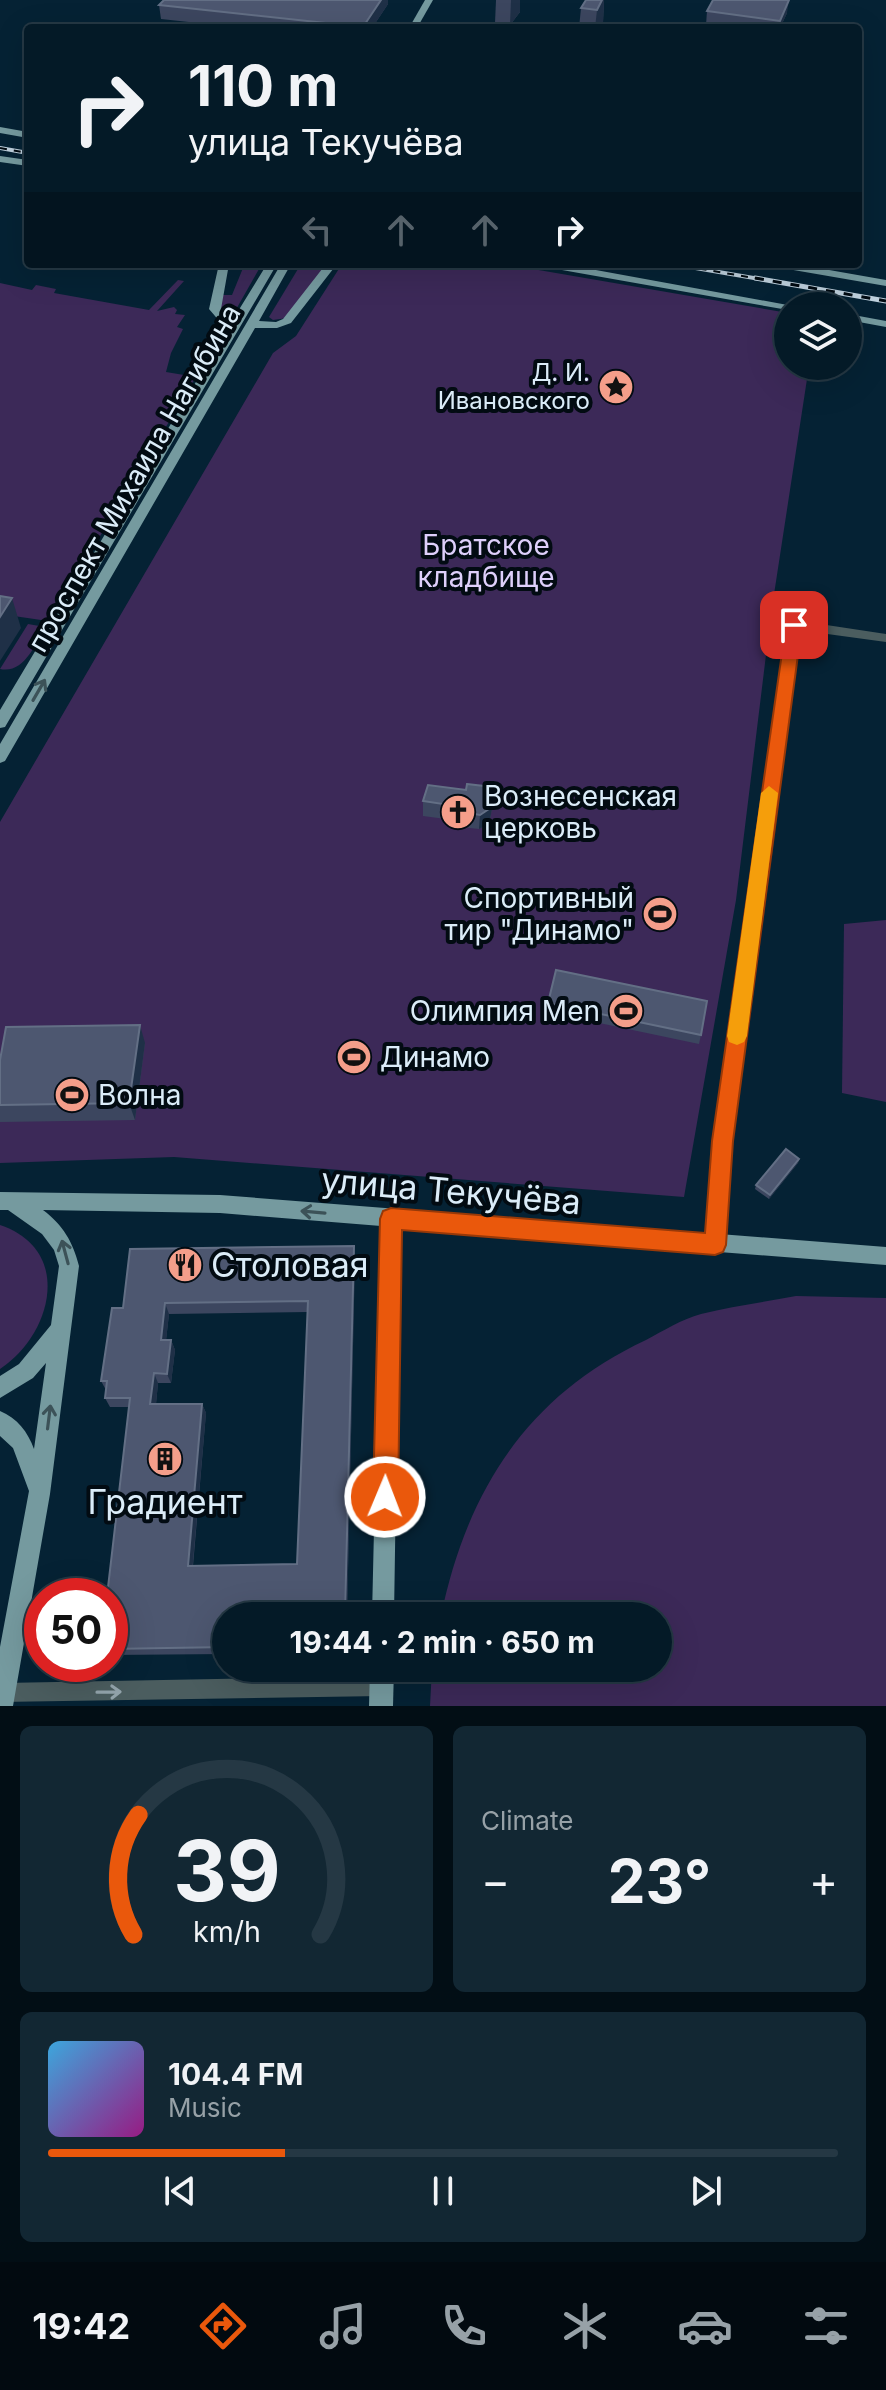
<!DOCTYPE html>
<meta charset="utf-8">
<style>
body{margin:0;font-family:Inter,sans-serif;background:#122733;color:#f1f3f6;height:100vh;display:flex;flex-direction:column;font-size:30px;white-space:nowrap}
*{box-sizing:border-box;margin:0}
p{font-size:26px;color:#97a1a7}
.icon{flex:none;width:44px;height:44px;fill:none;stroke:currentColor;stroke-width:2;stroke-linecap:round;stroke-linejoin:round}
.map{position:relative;height:1706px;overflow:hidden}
.sheet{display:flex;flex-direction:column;gap:20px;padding:20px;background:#020e15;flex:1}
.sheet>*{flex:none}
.hud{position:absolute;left:24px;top:24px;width:838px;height:244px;border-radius:8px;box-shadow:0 8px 32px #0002,0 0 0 2px #253844;background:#041a27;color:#f1f3f6;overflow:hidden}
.fabs{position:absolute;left:774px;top:292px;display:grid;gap:16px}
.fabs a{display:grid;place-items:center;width:88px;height:88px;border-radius:50%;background:#041a27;box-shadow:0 8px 32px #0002,0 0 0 2px #253844;font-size:40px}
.speed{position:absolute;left:24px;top:1578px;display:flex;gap:16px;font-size:40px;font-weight:700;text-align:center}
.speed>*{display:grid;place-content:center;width:104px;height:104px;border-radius:50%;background:#041a27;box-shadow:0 8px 32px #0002,0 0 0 2px #253844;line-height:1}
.speed .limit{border:12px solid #d22;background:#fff;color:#111}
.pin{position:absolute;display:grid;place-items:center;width:68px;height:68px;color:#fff;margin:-34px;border-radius:16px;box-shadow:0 4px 12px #0006}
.me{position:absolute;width:88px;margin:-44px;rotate:1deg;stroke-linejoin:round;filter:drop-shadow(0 0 6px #0008)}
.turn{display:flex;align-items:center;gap:28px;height:168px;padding:0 32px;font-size:36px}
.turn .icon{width:104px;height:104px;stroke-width:2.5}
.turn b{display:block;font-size:56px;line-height:68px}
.lanes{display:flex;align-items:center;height:76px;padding:0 32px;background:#0003;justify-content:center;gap:40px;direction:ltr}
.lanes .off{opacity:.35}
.big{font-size:60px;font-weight:700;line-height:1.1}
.sheet .tile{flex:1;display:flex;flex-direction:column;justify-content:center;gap:12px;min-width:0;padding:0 28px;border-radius:12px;background:#122733}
.sheet .dial{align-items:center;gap:0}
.dial svg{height:208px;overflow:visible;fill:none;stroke:#253844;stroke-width:7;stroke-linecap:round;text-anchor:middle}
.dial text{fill:#f1f3f6;stroke:none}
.song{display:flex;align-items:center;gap:24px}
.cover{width:96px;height:96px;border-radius:12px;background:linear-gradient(135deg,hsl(200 70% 55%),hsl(310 70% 35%))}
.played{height:8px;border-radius:4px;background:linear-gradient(90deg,#ea580c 30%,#253844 30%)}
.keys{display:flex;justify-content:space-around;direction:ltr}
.heat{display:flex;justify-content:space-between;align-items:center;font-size:44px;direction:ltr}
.sheet .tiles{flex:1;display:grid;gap:20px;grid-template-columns:1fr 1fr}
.tile:last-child{grid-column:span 2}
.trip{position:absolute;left:212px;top:1602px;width:460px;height:80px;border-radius:40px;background:#041a27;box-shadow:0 8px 32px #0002,0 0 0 2px #253844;font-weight:700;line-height:80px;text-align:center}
.menu{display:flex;height:128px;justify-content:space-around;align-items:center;background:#020a10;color:#97a1a7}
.menu .icon{width:56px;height:56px}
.menu .current{color:#ea580c}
.menu b{font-size:36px;color:#f1f3f6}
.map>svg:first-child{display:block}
.green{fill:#3c2958}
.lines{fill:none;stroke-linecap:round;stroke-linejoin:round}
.minor{fill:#4b5d5f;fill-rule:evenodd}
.major{fill:#759a9f;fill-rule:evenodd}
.rail-far1-casing{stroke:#bed0dd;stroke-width:4}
.rail-casing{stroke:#bed0dd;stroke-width:5}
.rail-far1{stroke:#020b12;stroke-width:2;stroke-dasharray:7;stroke-linecap:butt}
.rail{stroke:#020b12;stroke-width:3;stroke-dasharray:9;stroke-linecap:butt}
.wall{fill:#3c465f;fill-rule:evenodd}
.shaded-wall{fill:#1f3047}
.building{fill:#4d5770;stroke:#636f85;stroke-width:2;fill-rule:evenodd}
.oneway{stroke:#3c5258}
.oneway2{stroke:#93a4ac}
.route{fill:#ea580c;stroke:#983908;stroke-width:2}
.slow{fill:#f59e0b}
.labels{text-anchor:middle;stroke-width:8;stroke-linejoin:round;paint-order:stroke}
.far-poi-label{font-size:24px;fill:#dbecf8;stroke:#020b12;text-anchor:end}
.street-label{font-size:28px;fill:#dbecf8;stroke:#020b12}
.park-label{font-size:28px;fill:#decffb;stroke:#020b12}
.poi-label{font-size:28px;fill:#dbecf8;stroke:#020b12;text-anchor:start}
.near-street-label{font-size:34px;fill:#dbecf8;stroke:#020b12}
.near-poi-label{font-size:34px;fill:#dbecf8;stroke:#020b12;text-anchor:start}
</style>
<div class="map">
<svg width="886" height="1706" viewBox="0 0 886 1706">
<rect width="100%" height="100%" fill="#052234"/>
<g class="green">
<path d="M301 264H328L287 318 273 320 269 317Z"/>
<path d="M342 264H504L788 313V366H809L771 614 736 900 684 1197 174 1157 0 1163V822L273 353 296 336Z"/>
<path d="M243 268 259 269 234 313 226 314 220 308 223 295H232Z"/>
<path d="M178 280 184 281 157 311 174 307 177 310 175 314 185 315 177 327 183 329 171 353 166 372 196 377 50 619 48 621 0 614V283L32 290 36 285 56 289 54 293 149 310Z"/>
<path d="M28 624 45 627C35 645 24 674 0 669Z"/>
<path d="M886 920V1102L842 1093 844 924Z"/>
<path d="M0 1225C74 1250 52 1335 0 1369Z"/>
<path d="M796 1296 886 1298V1706H430L432 1668H658V1616H441C467 1490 528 1395 646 1340 663 1331 682 1319 701 1314 732 1306 765 1302 796 1296Z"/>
</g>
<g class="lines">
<g class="minor">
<path d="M800 621 886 634V642L798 630 730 1141 724 1245 721 1251 715 1253 709 1251 706 1245 714 1141 786 627 788 624Z"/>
<path d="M382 1676 389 1679 392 1686 389 1693 382 1696 0 1702V1684L3 1683Z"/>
</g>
<g class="major">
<path d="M425 0H433L417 28H409Z"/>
<path d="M0 127 28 132V138L0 133Z"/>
<path d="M0 156 28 160V166L0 162Z"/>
<path d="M219 264H229L221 309 232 321 267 264H277L5 727 0 728V710L227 330 209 309Z"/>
<path d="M281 264H291L259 321 276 322 283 319 326 264H337L291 323 277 328H255L5 761 0 763V744Z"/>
<path d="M540 264H563L793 306H788V310L545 267Z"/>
<path d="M771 264H795L886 280V286L776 267Z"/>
<path d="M848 314 886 321V327L848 320Z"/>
<path d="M0 1192 220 1195 886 1247V1265L400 1227 394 1616H372L381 1226 220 1213 43 1210C63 1225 73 1242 79 1266L50 1494 13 1706H0V1647L29 1491 13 1448 0 1436V1411C17 1418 28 1432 34 1449L46 1363 33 1378 0 1398V1376L19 1364 51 1325 59 1266 54 1250 42 1234 8 1210H0Z"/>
<path d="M370 1668H394L393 1706H369Z"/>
</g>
<defs>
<g id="rail-far1">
<path d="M0 148 28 153"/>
<path d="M672 264 766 280"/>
</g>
<path id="rail" d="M755 278 886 301"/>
</defs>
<use href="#rail-far1" class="rail-far1-casing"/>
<use href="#rail" class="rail-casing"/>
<use href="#rail-far1" class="rail-far1"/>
<use href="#rail" class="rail"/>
</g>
<g class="wall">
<path d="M496 0H520V12L510 25 495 23Z"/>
<path d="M586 0H604L603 23 599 28H579L581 8Z"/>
<path d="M388 4 372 28H244L161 19 159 5Z"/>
<path d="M707 11 787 13 780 28H729L706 25Z"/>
<path d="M423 801 492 809 489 824 479 829 461 827V821L423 816Z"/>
<path d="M548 1003 701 1035 699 1044 547 1012Z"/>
<path d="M145 1043 135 1120 0 1122V1060Z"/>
<path d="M799 1159 798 1163 769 1199 755 1189 756 1185Z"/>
<path d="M355 1257 347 1616H226V1654L110 1655V1596L129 1407H110L105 1398 106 1390 101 1381 123 1308ZM308 1312 297 1564 193 1566 206 1413 202 1404H156L158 1383H171L175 1350 171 1340H166L169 1314Z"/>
</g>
<g class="shaded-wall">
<path d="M381 0H388V4L372 28H363Z"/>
<path d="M511 0H520V12L510 25Z"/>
<path d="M602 0H604L603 23 599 28H595L597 10Z"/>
<path d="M789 0 787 13 780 28H779L780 21Z"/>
<path d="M12 598 21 628 0 661V617Z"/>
<path d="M493 794 492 809 489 824 479 829 480 815Z"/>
<path d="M140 1025 145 1043 135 1120 129 1103Z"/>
<path d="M799 1159 798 1163 769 1199 770 1195Z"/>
<path d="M354 1246 355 1257 347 1616H345Z"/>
<path d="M165 1303 169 1314 165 1350 161 1340Z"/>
<path d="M171 1340 175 1350 171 1383 167 1374Z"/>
<path d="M154 1373 158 1383 155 1414 150 1404Z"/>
<path d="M202 1404 206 1413 192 1573 188 1566Z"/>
</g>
<g class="building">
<path d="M164 0H381L363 27 159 5Z"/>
<path d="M586 0H602L597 10 581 8Z"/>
<path d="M713 0H789L780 21 707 11Z"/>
<path d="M0 596 12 598 0 617Z"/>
<path d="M467 784 484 786 493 794 489 809 480 815 462 812 463 807 423 801 428 785 466 790Z"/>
<path d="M556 970 707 1001 701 1035 548 1003Z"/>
<path d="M140 1025 129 1103 0 1105V1060L6 1027Z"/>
<path d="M786 1149 799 1159 770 1195 756 1185Z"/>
<path d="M354 1246 345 1616H226V1647L110 1649V1596H107L130 1398H105L107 1381H101L112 1308H123L130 1249ZM308 1301 297 1564 188 1566 202 1404H150L154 1373 167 1374 171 1340H161L165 1303Z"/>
</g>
<defs><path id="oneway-shaft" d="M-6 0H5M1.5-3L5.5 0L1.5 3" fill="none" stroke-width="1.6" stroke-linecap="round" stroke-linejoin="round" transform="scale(2)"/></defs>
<g class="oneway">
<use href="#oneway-shaft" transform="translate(39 690) rotate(-60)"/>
<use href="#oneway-shaft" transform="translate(313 1212) rotate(-175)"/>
<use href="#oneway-shaft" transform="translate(65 1252) rotate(-105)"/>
<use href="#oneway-shaft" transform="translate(49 1417) rotate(-83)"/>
</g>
<use class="oneway2" href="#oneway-shaft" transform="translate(109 1692) rotate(-1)"/>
<path class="route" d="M794 619 802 625 733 1141 726 1245 723 1252 715 1255 402 1230 398 1497 394 1505 385 1509 376 1505 373 1497 380 1219 383 1211 391 1208 705 1233 712 1141 786 625Z"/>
<path class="slow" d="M769 786 778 793 747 1036 744 1042 737 1045 729 1042 727 1036 761 793Z"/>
<defs>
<symbol id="sight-disc" viewBox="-11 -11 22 22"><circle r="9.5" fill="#f49e8a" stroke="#020b12"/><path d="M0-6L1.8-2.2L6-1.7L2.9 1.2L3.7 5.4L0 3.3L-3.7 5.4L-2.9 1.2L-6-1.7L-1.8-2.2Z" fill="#111"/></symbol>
<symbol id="church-disc" viewBox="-11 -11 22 22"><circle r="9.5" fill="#f49e8a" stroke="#020b12"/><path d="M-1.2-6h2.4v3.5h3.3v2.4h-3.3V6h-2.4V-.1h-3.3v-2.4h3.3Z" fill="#111"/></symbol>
<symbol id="stadium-disc" viewBox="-11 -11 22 22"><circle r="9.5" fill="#f49e8a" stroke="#020b12"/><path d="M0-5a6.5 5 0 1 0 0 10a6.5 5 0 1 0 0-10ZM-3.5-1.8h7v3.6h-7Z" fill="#111"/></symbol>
<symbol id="restaurant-disc" viewBox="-11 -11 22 22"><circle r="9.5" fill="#f49e8a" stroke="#020b12"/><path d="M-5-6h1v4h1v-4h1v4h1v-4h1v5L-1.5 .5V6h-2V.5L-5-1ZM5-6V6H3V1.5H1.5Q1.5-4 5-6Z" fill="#111"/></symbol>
<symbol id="building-disc" viewBox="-11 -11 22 22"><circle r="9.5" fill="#f49e8a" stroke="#020b12"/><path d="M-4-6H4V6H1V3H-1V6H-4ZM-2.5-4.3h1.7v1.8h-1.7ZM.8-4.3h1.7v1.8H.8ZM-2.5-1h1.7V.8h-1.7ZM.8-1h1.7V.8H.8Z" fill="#111"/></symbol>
</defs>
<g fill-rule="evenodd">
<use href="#sight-disc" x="596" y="367" width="40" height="40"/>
<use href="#church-disc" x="438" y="792" width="40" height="40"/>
<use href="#stadium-disc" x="640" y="894" width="40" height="40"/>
<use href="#stadium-disc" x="606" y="991" width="40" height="40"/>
<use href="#stadium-disc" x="334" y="1037" width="40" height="40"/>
<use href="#stadium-disc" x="52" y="1075" width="40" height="40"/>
<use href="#restaurant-disc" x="165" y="1245" width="40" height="40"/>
<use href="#building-disc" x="145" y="1439" width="40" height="40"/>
</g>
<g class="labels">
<g class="far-poi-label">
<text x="590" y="381">Д. И.<tspan x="590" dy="28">Ивановского</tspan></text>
</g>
<g class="street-label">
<text transform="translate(134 478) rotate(-60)" y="10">проспект Михаила Нагибина</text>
</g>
<g class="park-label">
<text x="486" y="555">Братское<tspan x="486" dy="32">кладбище</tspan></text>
</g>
<g class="poi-label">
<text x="484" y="806">Вознесенская<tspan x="484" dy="32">церковь</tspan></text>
<text x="634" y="908" text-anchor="end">Спортивный<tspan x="634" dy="32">тир "Динамо"</tspan></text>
<text x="600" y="1021" text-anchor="end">Олимпия Men</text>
<text x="380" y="1067">Динамо</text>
<text x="98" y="1105">Волна</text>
</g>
<g class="near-street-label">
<text transform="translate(451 1191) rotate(5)" y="12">улица Текучёва</text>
</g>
<g class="near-poi-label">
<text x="211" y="1277">Столовая</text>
<text x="165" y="1514" text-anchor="middle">Градиент</text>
</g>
</g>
</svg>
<div class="fabs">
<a><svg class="icon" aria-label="layers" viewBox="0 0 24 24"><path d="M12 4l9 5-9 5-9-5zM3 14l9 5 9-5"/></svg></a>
</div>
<div class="speed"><div class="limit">50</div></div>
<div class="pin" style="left:794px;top:625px;background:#d93025"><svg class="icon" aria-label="arrive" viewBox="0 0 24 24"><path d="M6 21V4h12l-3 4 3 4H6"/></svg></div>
<svg class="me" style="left:385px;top:1497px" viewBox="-20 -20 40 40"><circle r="17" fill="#ea580c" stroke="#fff" stroke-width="3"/><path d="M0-11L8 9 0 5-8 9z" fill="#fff"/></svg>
<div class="trip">19:44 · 2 min · 650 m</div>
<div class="hud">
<div class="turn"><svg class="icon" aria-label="right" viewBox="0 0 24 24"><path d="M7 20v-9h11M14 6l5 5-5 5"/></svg><div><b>110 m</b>улица Текучёва</div></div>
<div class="lanes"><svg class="icon off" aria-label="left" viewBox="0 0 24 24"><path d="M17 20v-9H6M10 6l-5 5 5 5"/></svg><svg class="icon off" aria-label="ahead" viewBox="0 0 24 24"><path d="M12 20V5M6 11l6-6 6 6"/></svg><svg class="icon off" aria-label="ahead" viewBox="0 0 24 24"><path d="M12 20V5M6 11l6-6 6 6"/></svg><svg class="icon" aria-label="right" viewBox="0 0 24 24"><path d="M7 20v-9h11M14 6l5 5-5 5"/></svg></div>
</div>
</div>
<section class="sheet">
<div class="tiles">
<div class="tile dial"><svg viewBox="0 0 100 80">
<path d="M14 69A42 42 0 1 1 86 69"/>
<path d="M14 69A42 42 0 0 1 16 23" stroke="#ea580c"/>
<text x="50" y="56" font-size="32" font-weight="700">39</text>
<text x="50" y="72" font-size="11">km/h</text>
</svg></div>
<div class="tile"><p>Climate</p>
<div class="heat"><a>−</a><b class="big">23°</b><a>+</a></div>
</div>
<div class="tile">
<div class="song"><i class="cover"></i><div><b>104.4 FM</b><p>Music</p></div></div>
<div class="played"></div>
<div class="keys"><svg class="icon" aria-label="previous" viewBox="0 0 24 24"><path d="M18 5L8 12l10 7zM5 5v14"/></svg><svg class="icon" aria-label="pause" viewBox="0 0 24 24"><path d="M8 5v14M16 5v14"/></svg><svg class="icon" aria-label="next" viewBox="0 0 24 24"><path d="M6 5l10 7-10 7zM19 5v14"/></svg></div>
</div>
</div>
</section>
<nav class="menu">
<b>19:42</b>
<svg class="icon current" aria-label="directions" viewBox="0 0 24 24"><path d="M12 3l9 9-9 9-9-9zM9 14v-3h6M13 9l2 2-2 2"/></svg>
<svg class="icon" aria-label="music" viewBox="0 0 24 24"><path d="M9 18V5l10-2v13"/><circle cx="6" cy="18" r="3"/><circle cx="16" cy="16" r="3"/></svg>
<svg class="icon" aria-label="phone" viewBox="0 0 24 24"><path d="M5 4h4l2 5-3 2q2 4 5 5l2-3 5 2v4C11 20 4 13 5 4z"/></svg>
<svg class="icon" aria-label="climate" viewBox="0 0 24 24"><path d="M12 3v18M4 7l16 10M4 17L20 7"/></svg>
<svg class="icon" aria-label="car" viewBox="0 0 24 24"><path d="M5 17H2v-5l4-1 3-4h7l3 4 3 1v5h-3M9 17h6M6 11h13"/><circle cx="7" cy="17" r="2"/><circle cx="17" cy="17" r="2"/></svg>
<svg class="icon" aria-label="filters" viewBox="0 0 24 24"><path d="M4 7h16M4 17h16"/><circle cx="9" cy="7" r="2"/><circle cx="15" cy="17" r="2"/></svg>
</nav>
